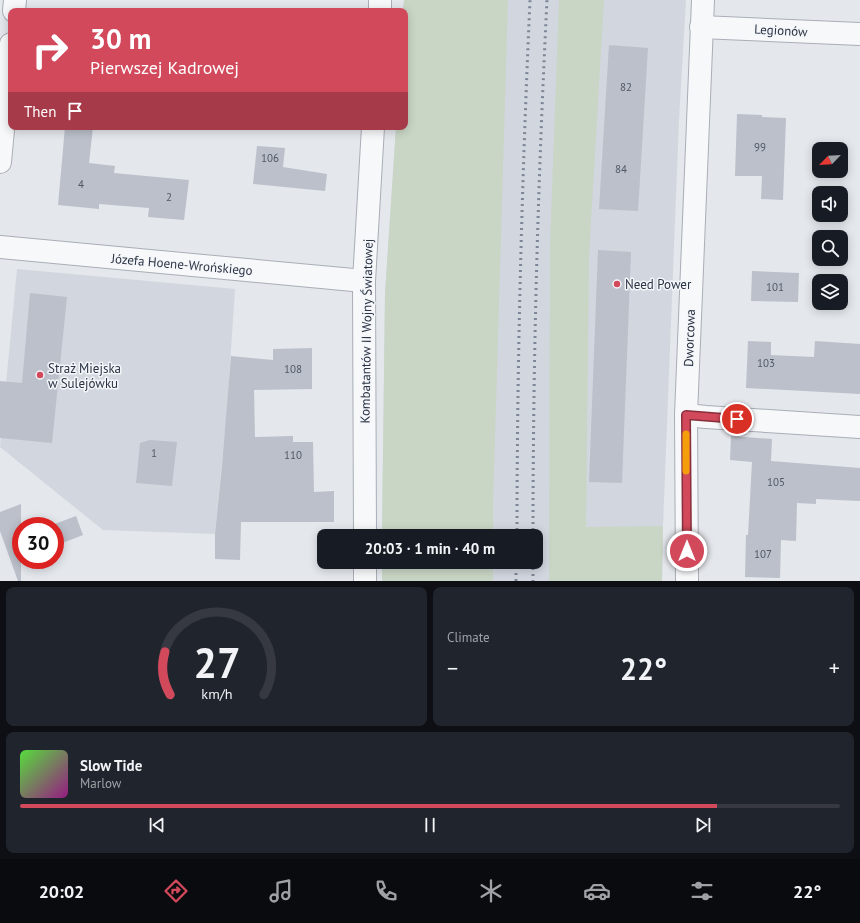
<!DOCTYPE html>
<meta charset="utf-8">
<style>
body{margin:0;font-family:"PT Sans",sans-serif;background:#20242c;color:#f1f3f6;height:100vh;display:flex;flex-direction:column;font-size:15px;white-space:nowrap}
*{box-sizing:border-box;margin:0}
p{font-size:13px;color:#9ea1a6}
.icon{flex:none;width:22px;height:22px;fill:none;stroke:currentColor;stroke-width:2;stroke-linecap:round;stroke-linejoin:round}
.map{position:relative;height:581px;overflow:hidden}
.sheet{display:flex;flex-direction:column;gap:6px;padding:6px;background:#0d0f14;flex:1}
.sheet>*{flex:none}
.top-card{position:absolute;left:8px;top:8px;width:400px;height:122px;border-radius:8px;box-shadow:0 2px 10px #0003;background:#d1495b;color:#fff;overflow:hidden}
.needle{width:26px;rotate:245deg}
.buttons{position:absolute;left:812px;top:142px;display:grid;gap:8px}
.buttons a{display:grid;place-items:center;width:36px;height:36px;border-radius:8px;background:#171b24;box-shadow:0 2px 10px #0003;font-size:20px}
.speed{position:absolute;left:12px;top:517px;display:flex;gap:8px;font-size:20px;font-weight:700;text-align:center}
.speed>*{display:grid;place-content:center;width:52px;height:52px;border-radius:50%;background:#171b24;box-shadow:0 2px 10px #0003;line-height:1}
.speed .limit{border:6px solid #d22;background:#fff;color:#111}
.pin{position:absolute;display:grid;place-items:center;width:34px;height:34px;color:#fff;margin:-17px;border:2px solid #fff;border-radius:50%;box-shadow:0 1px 4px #0007}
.me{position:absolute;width:44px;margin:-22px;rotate:0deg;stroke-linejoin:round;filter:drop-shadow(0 0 3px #0008)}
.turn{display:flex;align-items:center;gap:14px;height:84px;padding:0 16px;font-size:18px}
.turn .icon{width:52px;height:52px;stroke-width:2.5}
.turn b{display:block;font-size:28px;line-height:34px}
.then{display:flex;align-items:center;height:38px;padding:0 16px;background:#0003;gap:8px;font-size:15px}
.big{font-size:30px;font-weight:700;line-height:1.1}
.sheet .widget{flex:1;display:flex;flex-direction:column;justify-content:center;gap:6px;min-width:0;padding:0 14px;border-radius:8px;background:#20242c}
.sheet .dial{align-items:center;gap:0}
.dial svg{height:104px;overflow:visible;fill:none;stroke:#363941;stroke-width:7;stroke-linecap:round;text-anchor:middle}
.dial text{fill:#f1f3f6;stroke:none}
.song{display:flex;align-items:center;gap:12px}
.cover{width:48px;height:48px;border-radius:6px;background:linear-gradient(135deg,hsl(110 70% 55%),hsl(310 70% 35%))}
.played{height:4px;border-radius:2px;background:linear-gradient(90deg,#d1495b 85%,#363941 85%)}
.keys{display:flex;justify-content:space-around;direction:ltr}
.heat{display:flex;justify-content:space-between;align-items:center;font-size:22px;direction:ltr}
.sheet .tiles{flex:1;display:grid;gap:6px;grid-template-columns:1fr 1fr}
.widget:last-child{grid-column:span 2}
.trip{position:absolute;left:317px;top:529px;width:226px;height:40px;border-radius:8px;background:#171b24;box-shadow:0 2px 10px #0003;font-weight:700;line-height:40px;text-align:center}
.dock{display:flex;height:64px;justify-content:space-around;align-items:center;background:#090b0e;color:#9ea1a6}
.dock .icon{width:28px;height:28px}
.dock .current{color:#d1495b}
.dock b{font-size:18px;color:#f1f3f6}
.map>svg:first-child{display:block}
.built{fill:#d2d6de}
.green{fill:#c9d6c5}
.building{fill:#bbc0ca}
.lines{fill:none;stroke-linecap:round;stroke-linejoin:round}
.minor-casing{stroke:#a9aeb7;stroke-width:24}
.minor{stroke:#f7f8fa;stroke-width:22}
.rail{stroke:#7d8696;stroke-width:3;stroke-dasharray:2 4;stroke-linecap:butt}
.route-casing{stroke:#882f3b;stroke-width:10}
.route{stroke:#d1495b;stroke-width:7}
.slow{stroke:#f59e0b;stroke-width:7}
.poi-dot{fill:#d1495b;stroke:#f4f6f9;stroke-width:1.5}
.labels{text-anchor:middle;stroke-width:3;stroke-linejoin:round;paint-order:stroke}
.number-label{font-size:11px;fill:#4f5766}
.street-label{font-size:13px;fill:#2b3445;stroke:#f4f6f9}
.poi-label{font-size:13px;fill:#2b3445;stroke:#f4f6f9;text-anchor:start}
</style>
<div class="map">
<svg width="860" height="581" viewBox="0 0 860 581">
<rect width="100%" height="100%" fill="#e4e7ec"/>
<g class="built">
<path d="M404 0H686L679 120 663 526 662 581H382V562H536V536H382L385 294 396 127H405V11H403Z"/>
<path d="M17 269 235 289 227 410 215 534 103 530 0 447Z"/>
</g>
<g class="green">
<path d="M404 0H508L493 505V536H382L385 294 396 127H405V11H403Z"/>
<path d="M559 0H604L589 256 586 527 663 526 662 581H549L550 245Z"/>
<rect x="382" y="562" width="111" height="19"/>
</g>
<g class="building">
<path d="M609 45 648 48 638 211 599 209Z"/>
<path d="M737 114 762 115V117L786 118 783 200 761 199 762 176H735Z"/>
<path d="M65 127H93L89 163 115 166 114 173 189 180 184 220 148 217 149 208 99 204V209L58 205Z"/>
<path d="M257 146 285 148 283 167 327 174 325 191 253 184Z"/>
<path d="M598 250 631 252 622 483 589 482Z"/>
<path d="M752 271 799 273 798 302 751 301Z"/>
<path d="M30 293 67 297 52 443 0 438V381L22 383Z"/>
<path d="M748 341 771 342V355L814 357 815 341 860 344V394L746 388Z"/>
<path d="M312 348V389L254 390 255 437 293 436V442H313L314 492 334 491V522H241L240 560 215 559V534L222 465 231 356 273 360V349Z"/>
<path d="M731 436 772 439 771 461 860 468V501L816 499V504L797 503 796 541 781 540 780 578 745 577 746 535H748L752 462 730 460Z"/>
<path d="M150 440 177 442 172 486 136 483 140 443Z"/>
<path d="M21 504V581H18L0 531V512Z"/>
<path d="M76 516 83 535 60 544 55 532V526L52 525Z"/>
</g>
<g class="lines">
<defs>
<g id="minor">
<path d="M14 11 15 0"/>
<path d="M380 11V0"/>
<path d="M701 27 860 34"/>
<path d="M0 162 11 44"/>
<path d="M0 247 364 281"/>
<path d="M686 415 706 417 860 427"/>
<path d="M365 536 364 281 373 127"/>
<path d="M365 562V581"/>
<path d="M687 581 686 415 703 0"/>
</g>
</defs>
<use href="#minor" class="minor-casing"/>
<use href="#minor" class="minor"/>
<g class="rail">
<path d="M517 536C517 357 522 179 530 0"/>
<path d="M533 536C533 357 538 179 547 0"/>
<path d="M533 562V581"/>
<path d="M516 581V562"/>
</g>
</g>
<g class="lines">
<defs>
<path id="route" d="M687 551 686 415 737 419"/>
</defs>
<use href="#route" class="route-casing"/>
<use href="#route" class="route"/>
<path class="slow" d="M686 434V471"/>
</g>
<g class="poi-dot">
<circle cx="617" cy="284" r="4"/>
<circle cx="40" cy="375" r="4"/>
</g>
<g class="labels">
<g class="number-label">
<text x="626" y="91">82</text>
<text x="760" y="151">99</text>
<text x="270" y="162">106</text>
<text x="621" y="173">84</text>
<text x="81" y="188">4</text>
<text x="169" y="201">2</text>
<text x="775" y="291">101</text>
<text x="766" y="367">103</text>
<text x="293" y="373">108</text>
<text x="154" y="457">1</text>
<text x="293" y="459">110</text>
<text x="776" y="486">105</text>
<text x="763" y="558">107</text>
</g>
<g class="street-label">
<text transform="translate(781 30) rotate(3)" y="5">Legionów</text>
<text transform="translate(182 264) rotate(5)" y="5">Józefa Hoene-Wrońskiego</text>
<text transform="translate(366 331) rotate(-89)" y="5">Kombatantów II Wojny Światowej</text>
<text transform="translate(689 338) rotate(-88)" y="5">Dworcowa</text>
</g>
<g class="poi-label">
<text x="625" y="289">Need Power</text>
<text x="48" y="373">Straż Miejska<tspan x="48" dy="15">w Sulejówku</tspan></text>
</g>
</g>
</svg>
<div class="buttons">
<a><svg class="needle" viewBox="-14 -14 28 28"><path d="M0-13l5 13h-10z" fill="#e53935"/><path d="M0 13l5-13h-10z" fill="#9ea1a6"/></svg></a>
<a><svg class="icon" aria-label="sound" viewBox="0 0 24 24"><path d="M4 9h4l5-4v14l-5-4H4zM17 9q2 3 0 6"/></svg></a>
<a><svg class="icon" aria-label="search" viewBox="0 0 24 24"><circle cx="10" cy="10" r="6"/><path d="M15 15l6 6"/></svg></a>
<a><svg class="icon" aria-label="layers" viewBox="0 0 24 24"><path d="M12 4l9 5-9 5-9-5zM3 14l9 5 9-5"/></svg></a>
</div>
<div class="speed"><div class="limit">30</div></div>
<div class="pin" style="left:737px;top:419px;background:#d93025"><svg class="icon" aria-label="arrive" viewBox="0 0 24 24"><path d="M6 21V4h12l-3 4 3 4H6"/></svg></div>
<svg class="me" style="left:687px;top:551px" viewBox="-20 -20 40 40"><circle r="17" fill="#d1495b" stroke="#fff" stroke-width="3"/><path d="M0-11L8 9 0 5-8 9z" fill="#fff"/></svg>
<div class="trip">20:03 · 1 min · 40 m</div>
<div class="top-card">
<div class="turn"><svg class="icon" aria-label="right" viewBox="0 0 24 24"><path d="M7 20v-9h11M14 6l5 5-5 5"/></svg><div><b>30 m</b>Pierwszej Kadrowej</div></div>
<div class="then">Then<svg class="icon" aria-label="arrive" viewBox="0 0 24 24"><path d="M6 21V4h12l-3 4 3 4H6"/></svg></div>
</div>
</div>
<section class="sheet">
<div class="tiles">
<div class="widget dial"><svg viewBox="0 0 100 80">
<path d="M14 69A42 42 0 1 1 86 69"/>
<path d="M14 69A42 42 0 0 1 10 36" stroke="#d1495b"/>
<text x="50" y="56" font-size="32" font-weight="700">27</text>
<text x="50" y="72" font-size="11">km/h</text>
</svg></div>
<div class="widget"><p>Climate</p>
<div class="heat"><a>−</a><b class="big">22°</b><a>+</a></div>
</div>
<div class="widget">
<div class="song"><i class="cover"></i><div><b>Slow Tide</b><p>Marlow</p></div></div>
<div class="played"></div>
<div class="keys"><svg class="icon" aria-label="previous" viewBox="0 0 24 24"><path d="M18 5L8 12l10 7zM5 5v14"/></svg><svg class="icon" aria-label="pause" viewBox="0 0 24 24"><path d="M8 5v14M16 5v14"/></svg><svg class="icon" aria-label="next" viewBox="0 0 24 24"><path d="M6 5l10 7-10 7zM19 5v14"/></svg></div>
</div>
</div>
</section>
<nav class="dock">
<b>20:02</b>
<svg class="icon current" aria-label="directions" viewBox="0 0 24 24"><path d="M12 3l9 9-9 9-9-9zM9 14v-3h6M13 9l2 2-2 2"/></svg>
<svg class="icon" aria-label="music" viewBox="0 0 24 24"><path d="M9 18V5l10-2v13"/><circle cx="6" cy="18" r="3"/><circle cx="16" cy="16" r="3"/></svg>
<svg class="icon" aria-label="phone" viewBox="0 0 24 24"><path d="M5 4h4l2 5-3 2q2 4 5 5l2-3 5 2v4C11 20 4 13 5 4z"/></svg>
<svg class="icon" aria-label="climate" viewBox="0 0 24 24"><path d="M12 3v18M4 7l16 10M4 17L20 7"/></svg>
<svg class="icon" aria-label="car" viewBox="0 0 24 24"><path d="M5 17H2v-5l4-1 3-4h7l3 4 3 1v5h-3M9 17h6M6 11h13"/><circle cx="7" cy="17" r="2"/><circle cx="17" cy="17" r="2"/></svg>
<svg class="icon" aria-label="filters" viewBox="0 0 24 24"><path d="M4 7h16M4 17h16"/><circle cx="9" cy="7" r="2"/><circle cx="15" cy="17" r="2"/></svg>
<b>22°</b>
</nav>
